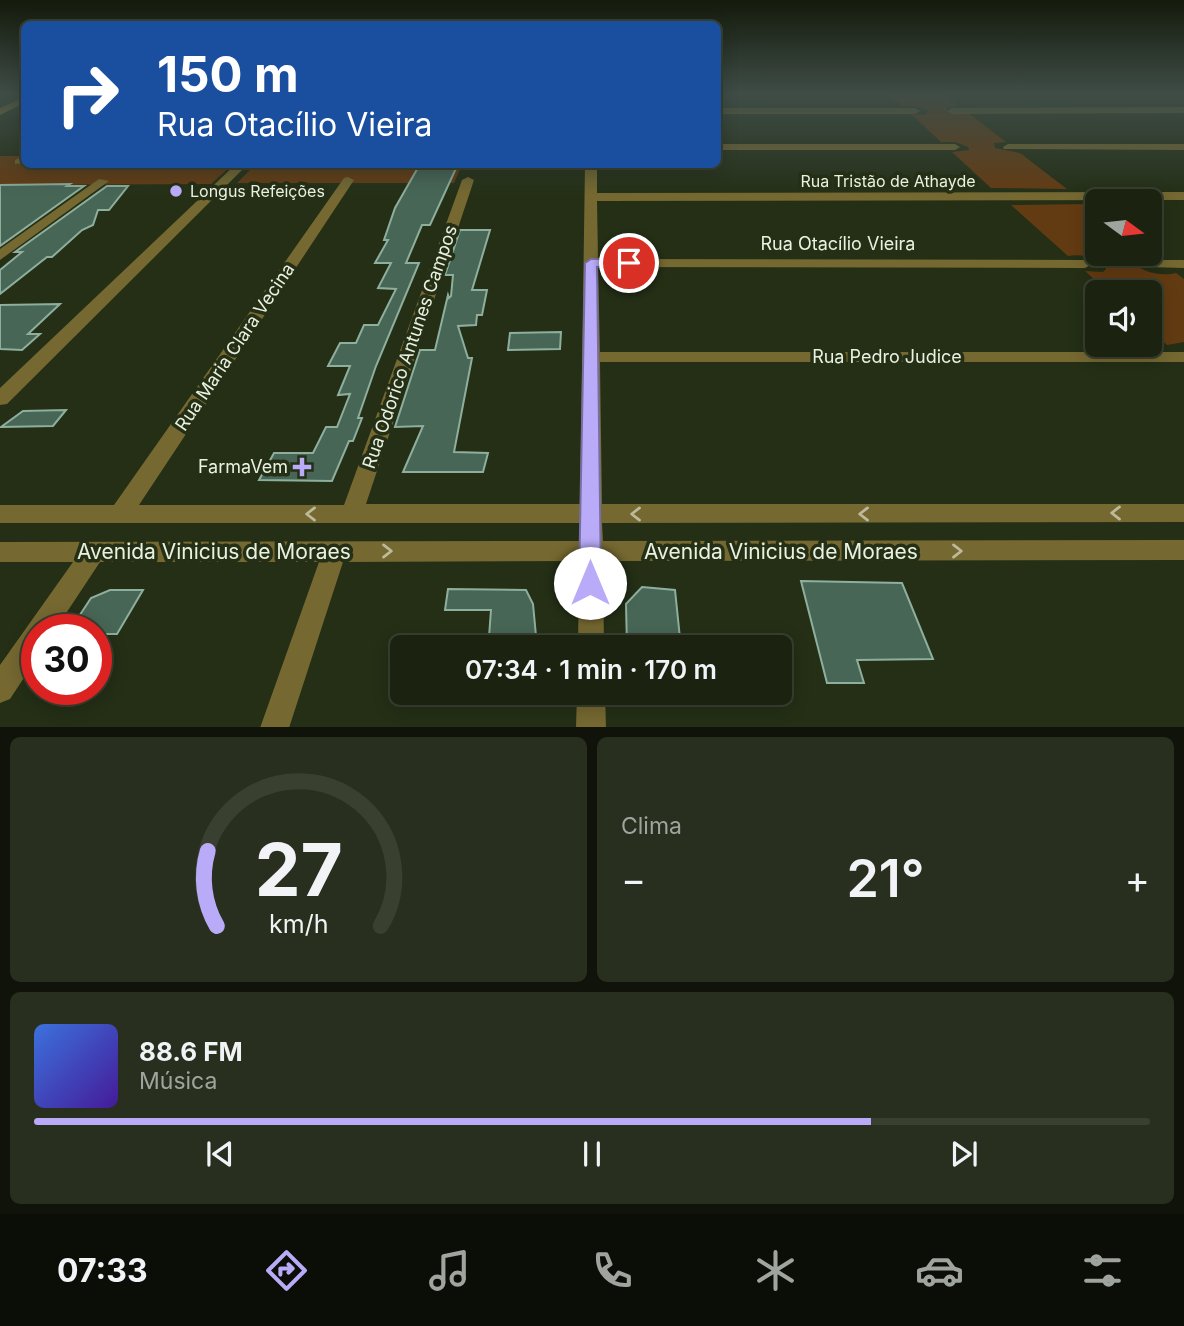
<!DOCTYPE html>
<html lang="pt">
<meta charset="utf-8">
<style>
body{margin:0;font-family:Inter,sans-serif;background:#282f1e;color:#f1f3f6;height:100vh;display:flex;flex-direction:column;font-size:26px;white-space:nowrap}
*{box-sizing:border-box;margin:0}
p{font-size:23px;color:#a0a49f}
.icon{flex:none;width:38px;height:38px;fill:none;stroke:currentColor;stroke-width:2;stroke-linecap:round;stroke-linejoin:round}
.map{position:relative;height:727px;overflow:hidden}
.details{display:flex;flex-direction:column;gap:10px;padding:10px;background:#0f1309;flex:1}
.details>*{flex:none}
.top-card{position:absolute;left:21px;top:21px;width:700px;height:147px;border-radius:10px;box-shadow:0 4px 18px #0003,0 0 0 2px #394030;background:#1a4fa0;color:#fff;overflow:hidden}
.needle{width:46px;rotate:105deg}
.fabs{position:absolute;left:1085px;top:189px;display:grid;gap:14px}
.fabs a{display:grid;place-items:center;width:77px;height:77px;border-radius:10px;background:#1b2310;box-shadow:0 4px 18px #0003,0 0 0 2px #394030;font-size:35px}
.speed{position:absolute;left:21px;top:614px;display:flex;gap:14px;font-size:35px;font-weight:700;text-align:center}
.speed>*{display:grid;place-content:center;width:91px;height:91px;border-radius:50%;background:#1b2310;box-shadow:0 4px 18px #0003,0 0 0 2px #394030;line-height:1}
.speed .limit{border:10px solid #d22;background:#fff;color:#111}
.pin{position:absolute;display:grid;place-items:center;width:60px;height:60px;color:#fff;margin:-30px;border:4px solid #fff;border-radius:50%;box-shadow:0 2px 7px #0007}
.me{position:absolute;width:77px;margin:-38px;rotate:0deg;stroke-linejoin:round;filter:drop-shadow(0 0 5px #0008)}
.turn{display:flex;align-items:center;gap:24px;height:147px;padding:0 21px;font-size:32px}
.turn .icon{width:91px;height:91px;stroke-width:2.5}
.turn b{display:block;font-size:49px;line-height:60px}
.big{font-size:52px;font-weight:600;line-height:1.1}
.details .card{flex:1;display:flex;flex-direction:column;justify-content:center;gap:10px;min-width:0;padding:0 24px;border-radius:10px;background:#282f1e}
.details .dial{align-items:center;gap:0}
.dial svg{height:182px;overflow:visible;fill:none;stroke:#394030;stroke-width:7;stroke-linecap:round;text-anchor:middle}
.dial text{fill:#f1f3f6;stroke:none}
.song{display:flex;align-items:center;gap:21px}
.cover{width:84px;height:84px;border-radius:10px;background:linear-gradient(135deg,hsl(220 70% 55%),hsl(260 70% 35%))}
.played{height:7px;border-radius:4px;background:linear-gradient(90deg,#b9abf7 75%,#394030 75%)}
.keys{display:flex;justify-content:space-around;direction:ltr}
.heat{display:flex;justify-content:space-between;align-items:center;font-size:38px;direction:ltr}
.details .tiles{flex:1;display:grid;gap:10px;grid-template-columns:1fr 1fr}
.card:last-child{grid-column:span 2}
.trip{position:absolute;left:390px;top:635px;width:402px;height:70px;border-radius:10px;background:#1b2310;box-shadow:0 4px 18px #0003,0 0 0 2px #394030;font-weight:600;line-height:70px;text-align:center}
.tab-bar{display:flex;height:112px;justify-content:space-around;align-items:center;background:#0b0e06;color:#a0a49f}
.tab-bar .icon{width:49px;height:49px}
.tab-bar .active{color:#b9abf7}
.tab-bar b{font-size:32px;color:#f1f3f6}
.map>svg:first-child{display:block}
.green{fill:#633b12}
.building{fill:#476656;stroke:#8eaf9d;stroke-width:2}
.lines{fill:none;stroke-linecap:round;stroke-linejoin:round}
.street{fill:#756831;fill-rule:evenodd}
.secondary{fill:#9f8928;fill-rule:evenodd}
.oneway{stroke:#bbba9b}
.route{fill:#b9abf7;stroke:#786fa1;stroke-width:2}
.poi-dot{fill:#b9abf7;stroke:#242f16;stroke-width:2.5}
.labels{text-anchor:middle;stroke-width:7;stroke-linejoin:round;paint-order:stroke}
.far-street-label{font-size:16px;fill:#e9f1e1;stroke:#242f16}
.far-poi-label{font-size:16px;fill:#e9f1e1;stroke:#242f16;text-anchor:start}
.street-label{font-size:18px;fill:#e9f1e1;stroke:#242f16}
.poi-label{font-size:18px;fill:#e9f1e1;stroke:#242f16;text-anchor:end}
.near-street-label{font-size:21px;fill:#e9f1e1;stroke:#242f16}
</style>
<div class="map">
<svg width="1184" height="728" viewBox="0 0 1184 728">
<rect width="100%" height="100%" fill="#242f16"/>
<g class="green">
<path d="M889 94H943L959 106 947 107V111L970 114 1006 142 994 143 995 148 1020 153 1067 189 991 188 952 152 969 150 968 147 955 142H941L911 114 925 115 928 110 915 106H902Z"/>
<path d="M0 156H24V164L232 165 211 184 0 185Z"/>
<path d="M255 165H462L454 183H237Z"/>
<path d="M1089 204 1097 210V254H1131L1129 257C1137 272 1161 277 1176 273L1184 279V342L1167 345 1150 330V292H1108L1085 271 1103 272 1106 269C1098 256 1082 254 1068 256L1011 205Z"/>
</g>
<g class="building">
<path d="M420 164H458L430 225H422L406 263H419L376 366 358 418H362L353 441H349L332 481 259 480 274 453H313L326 427H337L350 394 338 395 350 366H328L340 343H356L364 325H378L396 289 378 288 391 263H375L388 240H384L395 208Z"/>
<path d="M70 184 67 186H84L0 246V185Z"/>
<path d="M107 186H128L109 210H98L93 225 82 230 52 257H47L0 294V270L22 252H15Z"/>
<path d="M460 230H490L472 290H487L482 315H477L476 325 458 326 468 358H472L454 452 488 453 483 472H403L423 426 395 427 420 350H435L448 295 449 298 451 296 453 275H445Z"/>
<path d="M60 304 28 334H40L22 350 0 349V305Z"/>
<path d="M561 332 560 349 508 350 510 333Z"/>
<path d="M66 410 53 426 1 427 23 411Z"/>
<path d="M801 581 902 583 933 659 857 660 864 683H827Z"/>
<path d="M642 587 675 590 681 648H627L626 604Z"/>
<path d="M448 589 526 590 533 604 536 636 489 637 491 610H445Z"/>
<path d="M110 590H143L117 634H96V630H70L91 598Z"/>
</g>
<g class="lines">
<g class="street">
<path d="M1184 107V113L952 114 947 111 952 108Z"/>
<path d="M718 108H915L920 111 915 114H718Z"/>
<path d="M718 144H955L960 147 955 150H718Z"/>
<path d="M1008 144H1184V150L1004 149 1003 147Z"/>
<path d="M24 155V163L15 164V160Z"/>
<path d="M236 164H248L7 404 0 405V388Z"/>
<path d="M585 164H597V193L1184 192V200L597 201 598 259 1085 260 1092 264 1085 268 598 267 600 352H1184V362H600L602 504H1184V522L602 523 603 541 1184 540V560L603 561 604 648H578L579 561 343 562 289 728H260L319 562H100L55 630H37V658L10 699 0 703V665L73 562H0V542L579 541 580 523H0V505H114L344 178 348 177 354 180 139 505H344L462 180 468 177 474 180 366 504H580Z"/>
<path d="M99 179 109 181 0 260V249Z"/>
<path d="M1152 260H1184V268L1147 267V261Z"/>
<path d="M577 693H605L606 728H576Z"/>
</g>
<path class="secondary" d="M24 97V103L0 115V108Z"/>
</g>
<defs><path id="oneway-chevron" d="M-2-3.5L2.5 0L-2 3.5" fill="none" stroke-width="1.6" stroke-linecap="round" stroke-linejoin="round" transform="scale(1.75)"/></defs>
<g class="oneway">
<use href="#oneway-chevron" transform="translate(1116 513) rotate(180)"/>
<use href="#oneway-chevron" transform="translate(311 514) rotate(-180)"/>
<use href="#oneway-chevron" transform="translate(636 514) rotate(-180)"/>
<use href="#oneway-chevron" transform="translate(864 514) rotate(-180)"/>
<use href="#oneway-chevron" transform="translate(387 551)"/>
<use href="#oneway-chevron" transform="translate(957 551)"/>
</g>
<linearGradient id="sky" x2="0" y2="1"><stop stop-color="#141a0c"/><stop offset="0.48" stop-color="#3f4d47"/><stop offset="1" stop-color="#3f4d47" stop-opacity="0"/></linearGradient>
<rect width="1184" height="196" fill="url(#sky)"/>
<path class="route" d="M629 259 636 263 634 266 597 267 601 583 598 590 590 593 582 590 579 583 585 263 591 259Z"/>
<g class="poi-dot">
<circle cx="176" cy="191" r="7"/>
<path d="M298.5 456.5h7v7h7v7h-7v7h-7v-7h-7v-7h7z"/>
</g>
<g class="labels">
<g class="far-street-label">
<text x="888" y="187">Rua Tristão de Athayde</text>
</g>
<g class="far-poi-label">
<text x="190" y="197">Longus Refeições</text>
</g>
<g class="street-label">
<text x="838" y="250">Rua Otacílio Vieira</text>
<text transform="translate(235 347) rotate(-56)" y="6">Rua Maria Clara Vecina</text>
<text transform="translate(410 347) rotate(-71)" y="6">Rua Odorico Antunes Campos</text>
<text x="887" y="363">Rua Pedro Judice</text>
</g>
<g class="poi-label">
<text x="288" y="473">FarmaVem</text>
</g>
<g class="near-street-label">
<text x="214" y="559">Avenida Vinicius de Moraes</text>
<text x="781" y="559">Avenida Vinicius de Moraes</text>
</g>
</g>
</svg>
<div class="fabs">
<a><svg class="needle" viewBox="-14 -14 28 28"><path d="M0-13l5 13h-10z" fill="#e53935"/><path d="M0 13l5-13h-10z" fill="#a0a49f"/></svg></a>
<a><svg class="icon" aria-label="sound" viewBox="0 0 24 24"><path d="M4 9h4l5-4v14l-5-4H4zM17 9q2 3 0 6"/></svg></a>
</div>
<div class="speed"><div class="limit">30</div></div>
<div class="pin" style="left:629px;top:263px;background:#d93025"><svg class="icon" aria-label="arrive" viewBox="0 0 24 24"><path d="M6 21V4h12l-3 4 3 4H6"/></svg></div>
<svg class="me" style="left:590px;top:583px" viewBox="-20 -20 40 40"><circle r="19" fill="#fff"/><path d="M0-13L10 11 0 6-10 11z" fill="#b9abf7"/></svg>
<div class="trip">07:34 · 1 min · 170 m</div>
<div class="top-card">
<div class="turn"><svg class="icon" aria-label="right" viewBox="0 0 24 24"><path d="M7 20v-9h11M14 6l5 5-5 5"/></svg><div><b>150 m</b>Rua Otacílio Vieira</div></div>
</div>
</div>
<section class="details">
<div class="tiles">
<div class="card dial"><svg viewBox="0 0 100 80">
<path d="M14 69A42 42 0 1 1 86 69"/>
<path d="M14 69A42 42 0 0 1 10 36" stroke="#b9abf7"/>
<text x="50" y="56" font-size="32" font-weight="700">27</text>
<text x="50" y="72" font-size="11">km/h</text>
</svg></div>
<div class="card"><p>Clima</p>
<div class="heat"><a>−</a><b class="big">21°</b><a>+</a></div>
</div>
<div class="card">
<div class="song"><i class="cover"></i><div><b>88.6 FM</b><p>Música</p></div></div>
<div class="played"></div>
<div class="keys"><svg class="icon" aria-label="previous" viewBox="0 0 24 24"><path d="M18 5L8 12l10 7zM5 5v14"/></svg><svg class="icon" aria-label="pause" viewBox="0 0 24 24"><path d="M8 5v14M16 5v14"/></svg><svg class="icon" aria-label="next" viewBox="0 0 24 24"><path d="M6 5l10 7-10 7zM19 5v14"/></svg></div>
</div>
</div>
</section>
<nav class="tab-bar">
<b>07:33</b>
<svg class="icon active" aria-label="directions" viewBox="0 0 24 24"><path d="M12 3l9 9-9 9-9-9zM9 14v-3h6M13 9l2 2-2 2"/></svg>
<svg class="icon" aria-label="music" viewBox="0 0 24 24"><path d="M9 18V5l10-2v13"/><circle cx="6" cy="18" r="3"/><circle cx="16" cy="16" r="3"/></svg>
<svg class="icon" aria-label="phone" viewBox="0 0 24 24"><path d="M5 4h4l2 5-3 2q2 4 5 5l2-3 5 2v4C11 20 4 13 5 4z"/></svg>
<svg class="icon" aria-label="climate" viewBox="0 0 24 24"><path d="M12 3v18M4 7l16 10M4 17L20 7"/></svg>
<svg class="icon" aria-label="car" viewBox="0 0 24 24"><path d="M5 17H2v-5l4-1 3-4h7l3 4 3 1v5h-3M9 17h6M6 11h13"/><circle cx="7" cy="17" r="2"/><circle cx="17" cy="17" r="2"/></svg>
<svg class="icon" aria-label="filters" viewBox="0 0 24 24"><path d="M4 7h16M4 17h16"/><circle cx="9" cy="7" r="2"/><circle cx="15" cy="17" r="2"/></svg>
</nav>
